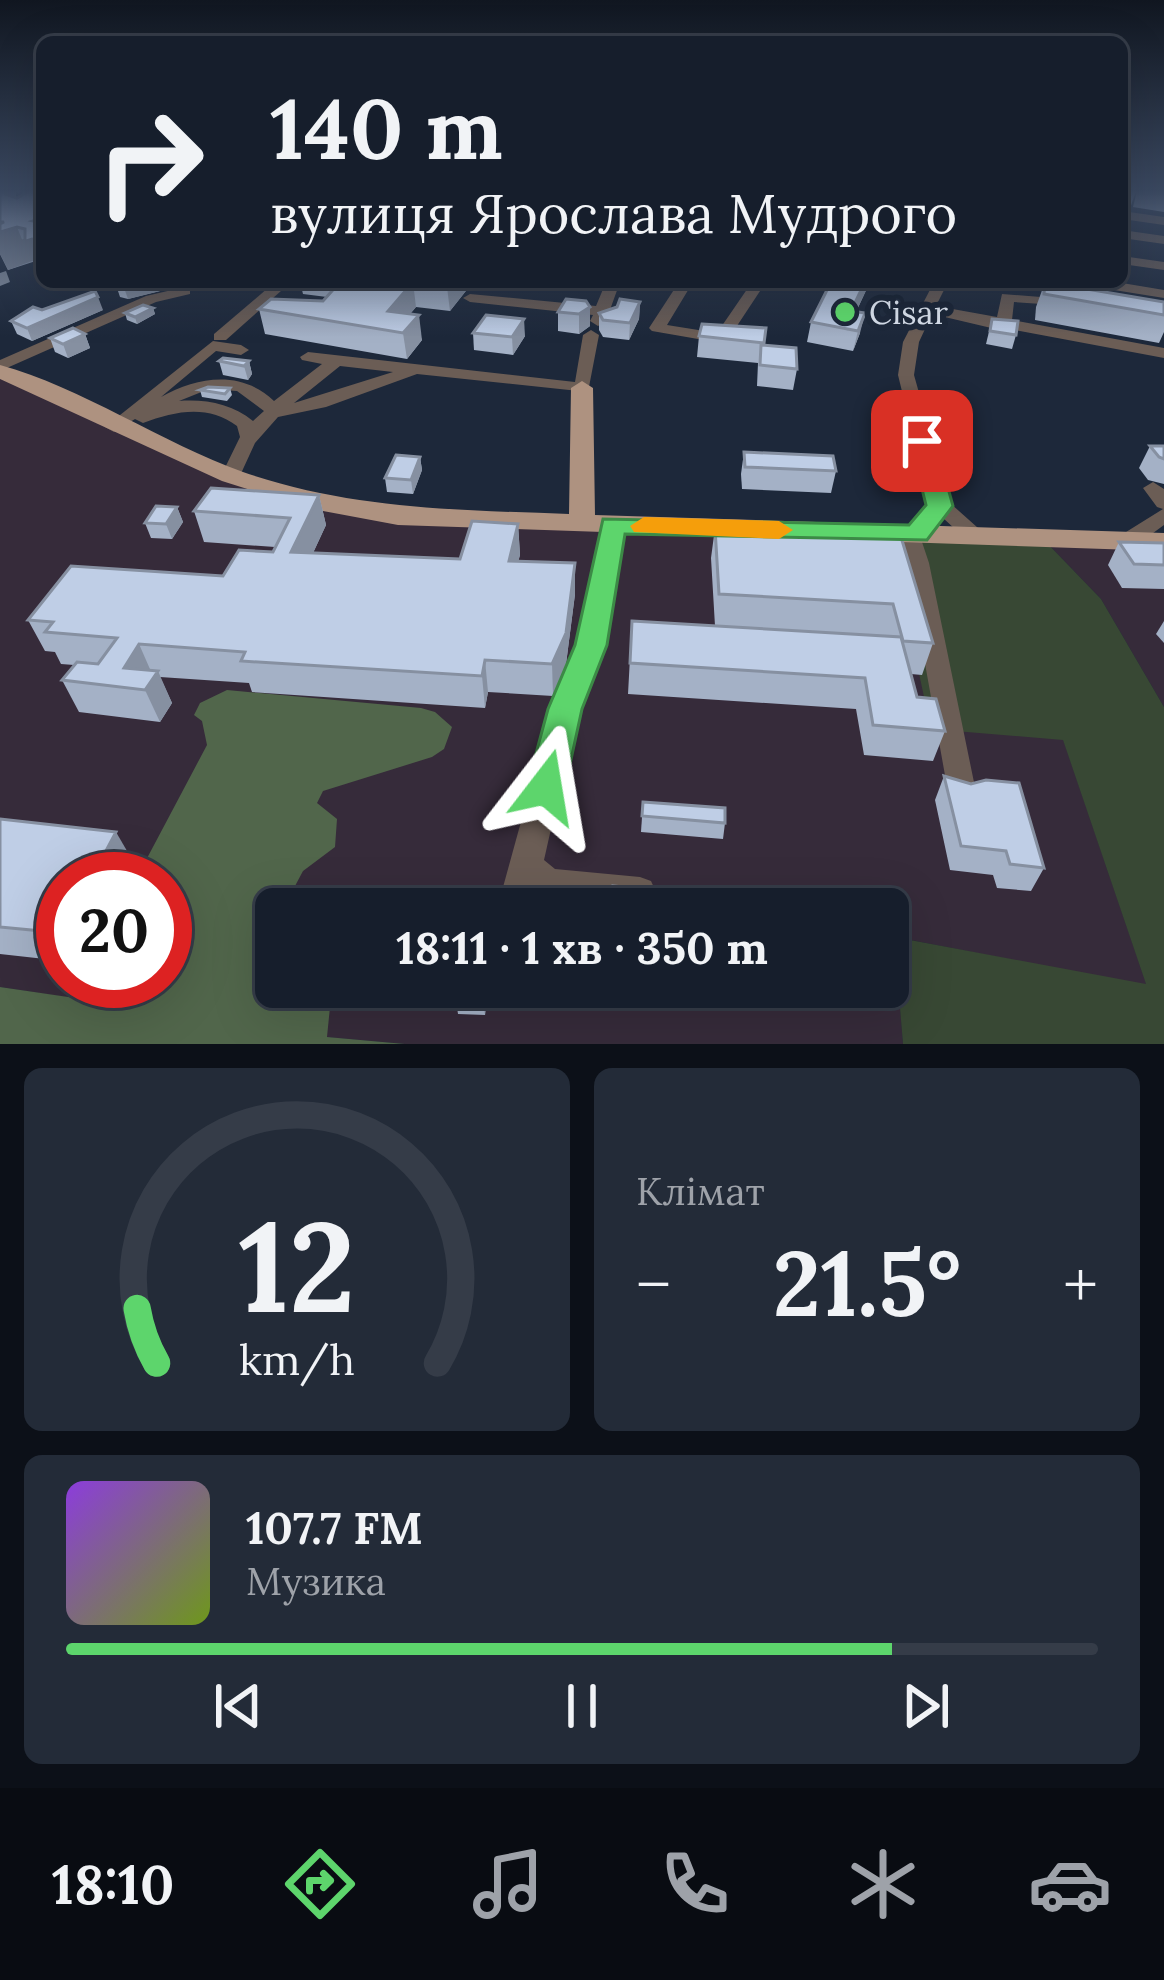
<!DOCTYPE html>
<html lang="uk">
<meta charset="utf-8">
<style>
body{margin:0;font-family:Lora,serif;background:#232b38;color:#f1f3f6;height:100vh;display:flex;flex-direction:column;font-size:45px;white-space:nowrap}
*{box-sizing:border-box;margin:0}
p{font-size:39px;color:#9ea2a9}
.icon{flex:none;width:66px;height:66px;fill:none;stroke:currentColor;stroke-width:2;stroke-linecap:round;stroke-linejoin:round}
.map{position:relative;height:1044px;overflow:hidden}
.panel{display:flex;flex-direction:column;gap:24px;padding:24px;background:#0c1018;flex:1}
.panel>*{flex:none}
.guide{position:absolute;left:36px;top:36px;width:1092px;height:252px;border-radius:18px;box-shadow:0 12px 48px #0002,0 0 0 3px #353c48;background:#161e2c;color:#f1f3f6;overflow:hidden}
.speed{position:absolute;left:36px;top:852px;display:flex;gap:24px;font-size:60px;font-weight:700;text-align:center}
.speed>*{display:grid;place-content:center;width:156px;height:156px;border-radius:50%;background:#161e2c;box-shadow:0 12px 48px #0002,0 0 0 3px #353c48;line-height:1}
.speed .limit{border:18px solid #d22;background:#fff;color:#111}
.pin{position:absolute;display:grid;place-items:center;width:102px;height:102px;color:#fff;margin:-51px;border-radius:24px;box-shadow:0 6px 18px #0006}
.me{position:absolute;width:132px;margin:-66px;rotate:14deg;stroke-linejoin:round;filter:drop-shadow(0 0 9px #0008)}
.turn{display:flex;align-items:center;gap:42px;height:252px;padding:0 36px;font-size:54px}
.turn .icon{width:156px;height:156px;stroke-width:2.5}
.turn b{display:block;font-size:84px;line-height:102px}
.big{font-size:90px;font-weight:800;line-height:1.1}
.panel .tile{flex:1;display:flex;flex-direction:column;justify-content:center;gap:18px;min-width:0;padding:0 42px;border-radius:18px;background:#232b38}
.panel .dial{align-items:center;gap:0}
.dial svg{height:312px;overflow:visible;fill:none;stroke:#353c48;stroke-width:7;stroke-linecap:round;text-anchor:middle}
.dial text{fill:#f1f3f6;stroke:none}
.song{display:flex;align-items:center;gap:36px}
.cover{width:144px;height:144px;border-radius:18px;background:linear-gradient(135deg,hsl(270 70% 55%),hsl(80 70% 35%))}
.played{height:12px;border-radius:6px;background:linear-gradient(90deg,#5dd56c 80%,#353c48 80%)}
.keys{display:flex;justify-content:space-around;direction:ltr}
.heat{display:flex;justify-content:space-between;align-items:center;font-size:66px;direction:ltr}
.panel .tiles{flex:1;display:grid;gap:24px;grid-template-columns:1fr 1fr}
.tile:last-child{grid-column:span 2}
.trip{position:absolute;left:255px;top:888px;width:654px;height:120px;border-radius:18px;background:#161e2c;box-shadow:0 12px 48px #0002,0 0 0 3px #353c48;font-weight:800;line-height:120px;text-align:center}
.menu{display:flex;height:192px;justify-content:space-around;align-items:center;background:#090c12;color:#9ea2a9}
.menu .icon{width:84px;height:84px}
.menu .on{color:#5dd56c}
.menu b{font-size:54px;color:#f1f3f6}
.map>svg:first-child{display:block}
.industrial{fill:#362b3a;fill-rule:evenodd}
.green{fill:#384834}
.forest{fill:#51664b}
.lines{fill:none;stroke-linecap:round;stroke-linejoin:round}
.minor{fill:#6b5d55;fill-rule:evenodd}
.major{fill:#ae9280;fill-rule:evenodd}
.wall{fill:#a4b1c6}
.shaded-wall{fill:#8690a1}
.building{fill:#bfcee6;stroke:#8690a1;stroke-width:3}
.route{fill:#5dd56c;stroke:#3c8a46;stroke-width:3}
.slow{fill:#f59e0b}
.poi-dot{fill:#5dd56c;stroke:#1d283a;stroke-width:4.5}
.labels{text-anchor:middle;stroke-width:12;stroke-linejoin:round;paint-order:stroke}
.far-poi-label{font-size:33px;fill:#d6deea;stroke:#1d283a;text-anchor:start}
</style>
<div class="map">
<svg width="1164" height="1044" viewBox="0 0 1164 1044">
<rect width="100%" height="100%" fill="#1d283a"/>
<g class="industrial">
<path d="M0 373 307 501 889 535 1063 739 1147 986 895 937 903 1044H405L326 1037 0 987ZM63 879H165V981H63ZM276 909H888V987H276Z"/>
<path d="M1047 543 1164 544V707L1101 599Z"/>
</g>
<path class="green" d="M889 535 1047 543 1101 599 1164 707V1044H903L894 937 1146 984 1063 740 931 729Z"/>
<path class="forest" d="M227 690 421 708 435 712 452 727 444 749 432 757 323 791 317 803 337 819 335 847 303 871 295 886 315 909H276V987H332L327 1037 405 1044H0V987L75 998 86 981H165V879H136L207 745 202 721 194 715 200 703Z"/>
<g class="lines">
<g class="minor">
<path d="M1122 211 1164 217V225L1122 219Z"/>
<path d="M1122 230 1164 236V244L1122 238Z"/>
<path d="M1122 256 1164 262V270L1122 264Z"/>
<path d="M275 282H291L226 340H214V334Z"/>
<path d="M606 282H620L606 321 598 326 590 321 593 315 470 302 463 298 470 294 596 306Z"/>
<path d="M679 282H693L667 325 717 333 752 282H766L727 341 721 343 652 331 649 328Z"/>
<path d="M934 282H948L936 306 997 317 1002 294 1066 299 1071 300V306L1014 302 1012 320 1164 348V358L1010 329 1004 331 932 314 919 342 914 375 950 503 987 536 976 543 968 541 930 506 898 375 903 342Z"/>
<path d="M1082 282H1116L1164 290V298L1089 286Z"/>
<path d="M185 287 190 288V294L156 302 0 371V360L146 296Z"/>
<path d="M591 330 599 335 588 392 417 374 326 407 278 417 255 443 238 480 231 482 221 476 240 437 237 426C208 404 175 411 143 423L135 419 114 432 105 427 213 341 241 345 249 350 241 355 216 351 161 397C198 376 242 370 274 401L322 364 302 360 300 357 308 352 575 382 583 335ZM340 366 393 372 294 403ZM209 389 237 391 264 411 253 421C232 404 206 399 179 401Z"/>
<path d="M1153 482 1164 489V525L1134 547H1118L1115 542 1118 537 1163 509 1157 507 1143 488Z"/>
<path d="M613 518 624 525 603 645 578 709 544 860 555 869 640 877 651 881 656 892 651 903 640 907 548 898 534 891 529 909H497L552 709 579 645 602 525Z"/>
<path d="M908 526 919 533 929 563 976 792 972 801 962 804 952 801 948 792 907 563 897 533Z"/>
</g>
<path class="major" d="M0 365C81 387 162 443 243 472 350 509 457 510 569 514L571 388 582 381 593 388 595 515 1164 533V551L398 525 307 508 222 481 0 379Z"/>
</g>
<g class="wall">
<path d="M0 191H16V197L17 198 42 191V259L8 270 0 254Z"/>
<path d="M1122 191H1136L1130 208 1122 207Z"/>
<path d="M1137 191H1164V212L1133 207Z"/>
<path d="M115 282H196L128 299 120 297Z"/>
<path d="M300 282H473L450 311 416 307 410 314 422 340 407 359 265 334 259 309 323 301 327 297 303 294Z"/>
<path d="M831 282H870L856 312 860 333 853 351 807 342 811 322Z"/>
<path d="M1045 282 1164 302V332L1159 343 1035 320 1036 307Z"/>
<path d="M640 302 639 319 629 340 603 337 599 330V313Z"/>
<path d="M590 307V326L579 334 558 331V312Z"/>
<path d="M153 308 155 314 137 324 127 320 125 313Z"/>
<path d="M42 310H103L32 341 17 334 11 321Z"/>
<path d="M992 319 1016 335 1012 349 986 344Z"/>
<path d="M766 328 763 345 797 369 793 390 757 386 758 363 697 357 699 336Z"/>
<path d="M473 333 525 336 513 355 474 350Z"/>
<path d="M85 334 90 348 68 358 55 352 50 338Z"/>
<path d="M219 361H249L252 374 248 380 223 375Z"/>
<path d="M230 388 232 395 227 401 202 397 200 390Z"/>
<path d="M1150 446H1164V484L1148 480 1139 468Z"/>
<path d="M744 452 836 471 831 493 742 489 741 474Z"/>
<path d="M420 457 422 470 413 494 387 492 385 478Z"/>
<path d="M319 495 326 525 313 553 460 559 518 524 520 555 518 561 575 594 566 664 553 696 488 692 485 708 252 692 249 683 160 677 172 703 160 722 79 712 62 680 74 665 61 664 55 652 45 651 28 620 223 576 273 552 275 547 204 542 194 511Z"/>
<path d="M177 507 183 522 172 539 151 538 145 523Z"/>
<path d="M715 528 901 537 933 643 922 675 911 674 917 697 945 731 933 761 864 755 856 709 628 694 632 621 715 626 711 558Z"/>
<path d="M1119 542 1164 543V589L1122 588 1108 565Z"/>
<path d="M1164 621V643L1156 634Z"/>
<path d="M944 776 1044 868 1031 891 997 888 993 875 950 870 935 800Z"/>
<path d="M643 802 725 823 723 839 641 832Z"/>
<path d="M578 810 575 831 557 827 556 819Z"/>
<path d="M0 819 134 863 63 879V961L0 954Z"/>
<path d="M488 987 485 1015 458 1014 456 1000Z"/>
</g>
<g class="shaded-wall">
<path d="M17 227 23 242 32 239 40 258 8 270 0 254V232Z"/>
<path d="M6 271 10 282 0 286V273Z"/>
<path d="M122 282H196L128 299Z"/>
<path d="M413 282 416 307 395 332 388 311Z"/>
<path d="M452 282H473L450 311 447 287Z"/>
<path d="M865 282H870L847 331 851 311Z"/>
<path d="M98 297 103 310 32 341 27 328Z"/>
<path d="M640 302 639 319 629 340 630 323Z"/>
<path d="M590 307V326L579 334V314Z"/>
<path d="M153 308 155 314 137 324 135 317Z"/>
<path d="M865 313 860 333 853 351 858 331Z"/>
<path d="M419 315 422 340 407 359 403 333Z"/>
<path d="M524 319 525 336 513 355 512 337Z"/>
<path d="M85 334 90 348 68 358 63 344Z"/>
<path d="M249 361 252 374 248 380 244 366Z"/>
<path d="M420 457 422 470 413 494 411 480Z"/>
<path d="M319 495 326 525 299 583 291 552Z"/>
<path d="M177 507 183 522 172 539 166 524Z"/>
<path d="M518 524 520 555 511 592 509 561Z"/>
<path d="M575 563V594L566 664 553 696 552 664Z"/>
<path d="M139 644 153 676 124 668Z"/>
<path d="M485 660 488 692 485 708 482 676Z"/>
<path d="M158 671 172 703 160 722 145 690Z"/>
<path d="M116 832 134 863 126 879H91Z"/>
<path d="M484 987H488L485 1015 483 1001Z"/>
</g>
<g class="building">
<path d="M0 191H7L6 194 17 198 24 194V191H42V218L33 221 42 223 40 229H42V241L32 239 0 250 25 240V229L17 227 0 232V224L4 222H0Z"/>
<path d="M340 282H452L447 287 413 282 388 311 419 315 403 333 259 309 271 299 323 301Z"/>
<path d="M831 282H865L851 311 865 313 858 331 811 322Z"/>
<path d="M1045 282 1164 302V315L1044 294Z"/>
<path d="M95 291 98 297 27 328 11 321 33 307 42 310Z"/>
<path d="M566 299 586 301 590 307 579 314 558 312Z"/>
<path d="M620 299 640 302 630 323 603 320 599 313 617 307Z"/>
<path d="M143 305 153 308 135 317 125 313Z"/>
<path d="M486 315 524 319 512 337 473 333Z"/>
<path d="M992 319 1018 321 1016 335 990 331Z"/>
<path d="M702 324 766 328 764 343 699 336Z"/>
<path d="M73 328 85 334 63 344 50 338Z"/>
<path d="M761 345 796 348 797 369 760 365Z"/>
<path d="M223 358 249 361 244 366 219 361Z"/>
<path d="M208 387 230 388 225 394 200 390Z"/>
<path d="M1150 446H1164V459L1159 457Z"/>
<path d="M744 452 833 456 836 471 745 467Z"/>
<path d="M396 455 420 457 411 480 385 478Z"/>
<path d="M211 488 319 495 291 552 460 559 472 521 518 524 509 561 575 563 566 633 552 664 485 660 482 676 241 661 245 652 139 644 124 668 158 671 145 690 62 680 77 662 98 664 117 638 45 632 53 622 28 620 71 566 223 576 239 550 273 552 290 518 194 511Z"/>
<path d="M156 506 177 507 166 524 145 523Z"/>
<path d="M715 528 901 537 933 643 903 641 893 604 719 594Z"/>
<path d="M1119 542 1164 543V565L1134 564Z"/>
<path d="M632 621 901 637 917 697 936 699 945 731 873 725 865 678 630 663Z"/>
<path d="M944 776 971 784 986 780 1019 783 1044 868 1010 864 1006 851 961 846Z"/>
<path d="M643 802 725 808V823L642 816Z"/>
<path d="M560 807 578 810 575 823 556 819Z"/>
<path d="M0 819 116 832 91 879H63V933L0 927Z"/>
<path d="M613 886 727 896V909H612Z"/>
<path d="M457 987H484L483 1001 456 1000Z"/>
</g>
<linearGradient id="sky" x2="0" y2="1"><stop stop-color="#101620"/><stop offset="0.57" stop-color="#3a4860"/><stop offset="1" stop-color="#3a4860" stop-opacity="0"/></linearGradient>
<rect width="1164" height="337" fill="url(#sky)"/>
<path class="route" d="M922 434 935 441 953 506 927 540 625 534 607 645 582 709 565 787 559 798 546 803 533 798 527 787 548 709 575 645 603 519 909 525 926 505 910 441Z"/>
<path class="slow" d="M644 517 779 521 793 530 779 539 634 532 630 526Z"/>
<circle class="poi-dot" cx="845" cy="312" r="12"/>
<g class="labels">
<g class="far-poi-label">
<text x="869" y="324">Cisar</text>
</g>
</g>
</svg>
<div class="speed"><div class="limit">20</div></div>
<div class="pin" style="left:922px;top:441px;background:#d93025"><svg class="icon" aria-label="arrive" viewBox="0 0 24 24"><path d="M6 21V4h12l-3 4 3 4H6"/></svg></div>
<svg class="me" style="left:546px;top:787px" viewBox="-20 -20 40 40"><path d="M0-17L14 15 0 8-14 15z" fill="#5dd56c" stroke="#fff" stroke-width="4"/></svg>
<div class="trip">18:11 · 1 хв · 350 m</div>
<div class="guide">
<div class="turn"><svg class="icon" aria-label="right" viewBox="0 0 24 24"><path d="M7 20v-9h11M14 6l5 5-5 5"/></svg><div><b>140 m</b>вулиця Ярослава Мудрого</div></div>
</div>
</div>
<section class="panel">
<div class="tiles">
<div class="tile dial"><svg viewBox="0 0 100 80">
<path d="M14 69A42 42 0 1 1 86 69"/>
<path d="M14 69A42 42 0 0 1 9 55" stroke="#5dd56c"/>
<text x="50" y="56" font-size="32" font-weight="700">12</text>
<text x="50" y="72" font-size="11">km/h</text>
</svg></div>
<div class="tile"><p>Клімат</p>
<div class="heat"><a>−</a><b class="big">21.5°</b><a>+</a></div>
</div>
<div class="tile">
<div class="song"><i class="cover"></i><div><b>107.7 FM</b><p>Музика</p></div></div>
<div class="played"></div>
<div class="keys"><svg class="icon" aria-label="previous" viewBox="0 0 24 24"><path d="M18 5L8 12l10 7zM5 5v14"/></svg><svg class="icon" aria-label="pause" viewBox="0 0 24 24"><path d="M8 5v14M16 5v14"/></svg><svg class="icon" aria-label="next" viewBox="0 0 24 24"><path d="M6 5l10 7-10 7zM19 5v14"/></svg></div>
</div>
</div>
</section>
<nav class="menu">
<b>18:10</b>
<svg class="icon on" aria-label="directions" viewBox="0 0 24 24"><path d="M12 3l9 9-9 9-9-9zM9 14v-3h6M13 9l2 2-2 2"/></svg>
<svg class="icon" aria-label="music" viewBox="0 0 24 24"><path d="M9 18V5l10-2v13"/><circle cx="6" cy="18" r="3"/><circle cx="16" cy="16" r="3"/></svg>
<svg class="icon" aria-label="phone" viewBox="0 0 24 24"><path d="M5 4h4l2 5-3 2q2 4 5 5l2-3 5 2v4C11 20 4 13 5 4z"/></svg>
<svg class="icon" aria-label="climate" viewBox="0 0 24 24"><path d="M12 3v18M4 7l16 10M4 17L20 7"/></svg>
<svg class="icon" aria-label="car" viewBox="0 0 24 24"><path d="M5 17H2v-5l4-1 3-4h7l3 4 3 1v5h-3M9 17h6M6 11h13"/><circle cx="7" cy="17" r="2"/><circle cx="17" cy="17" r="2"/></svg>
</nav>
